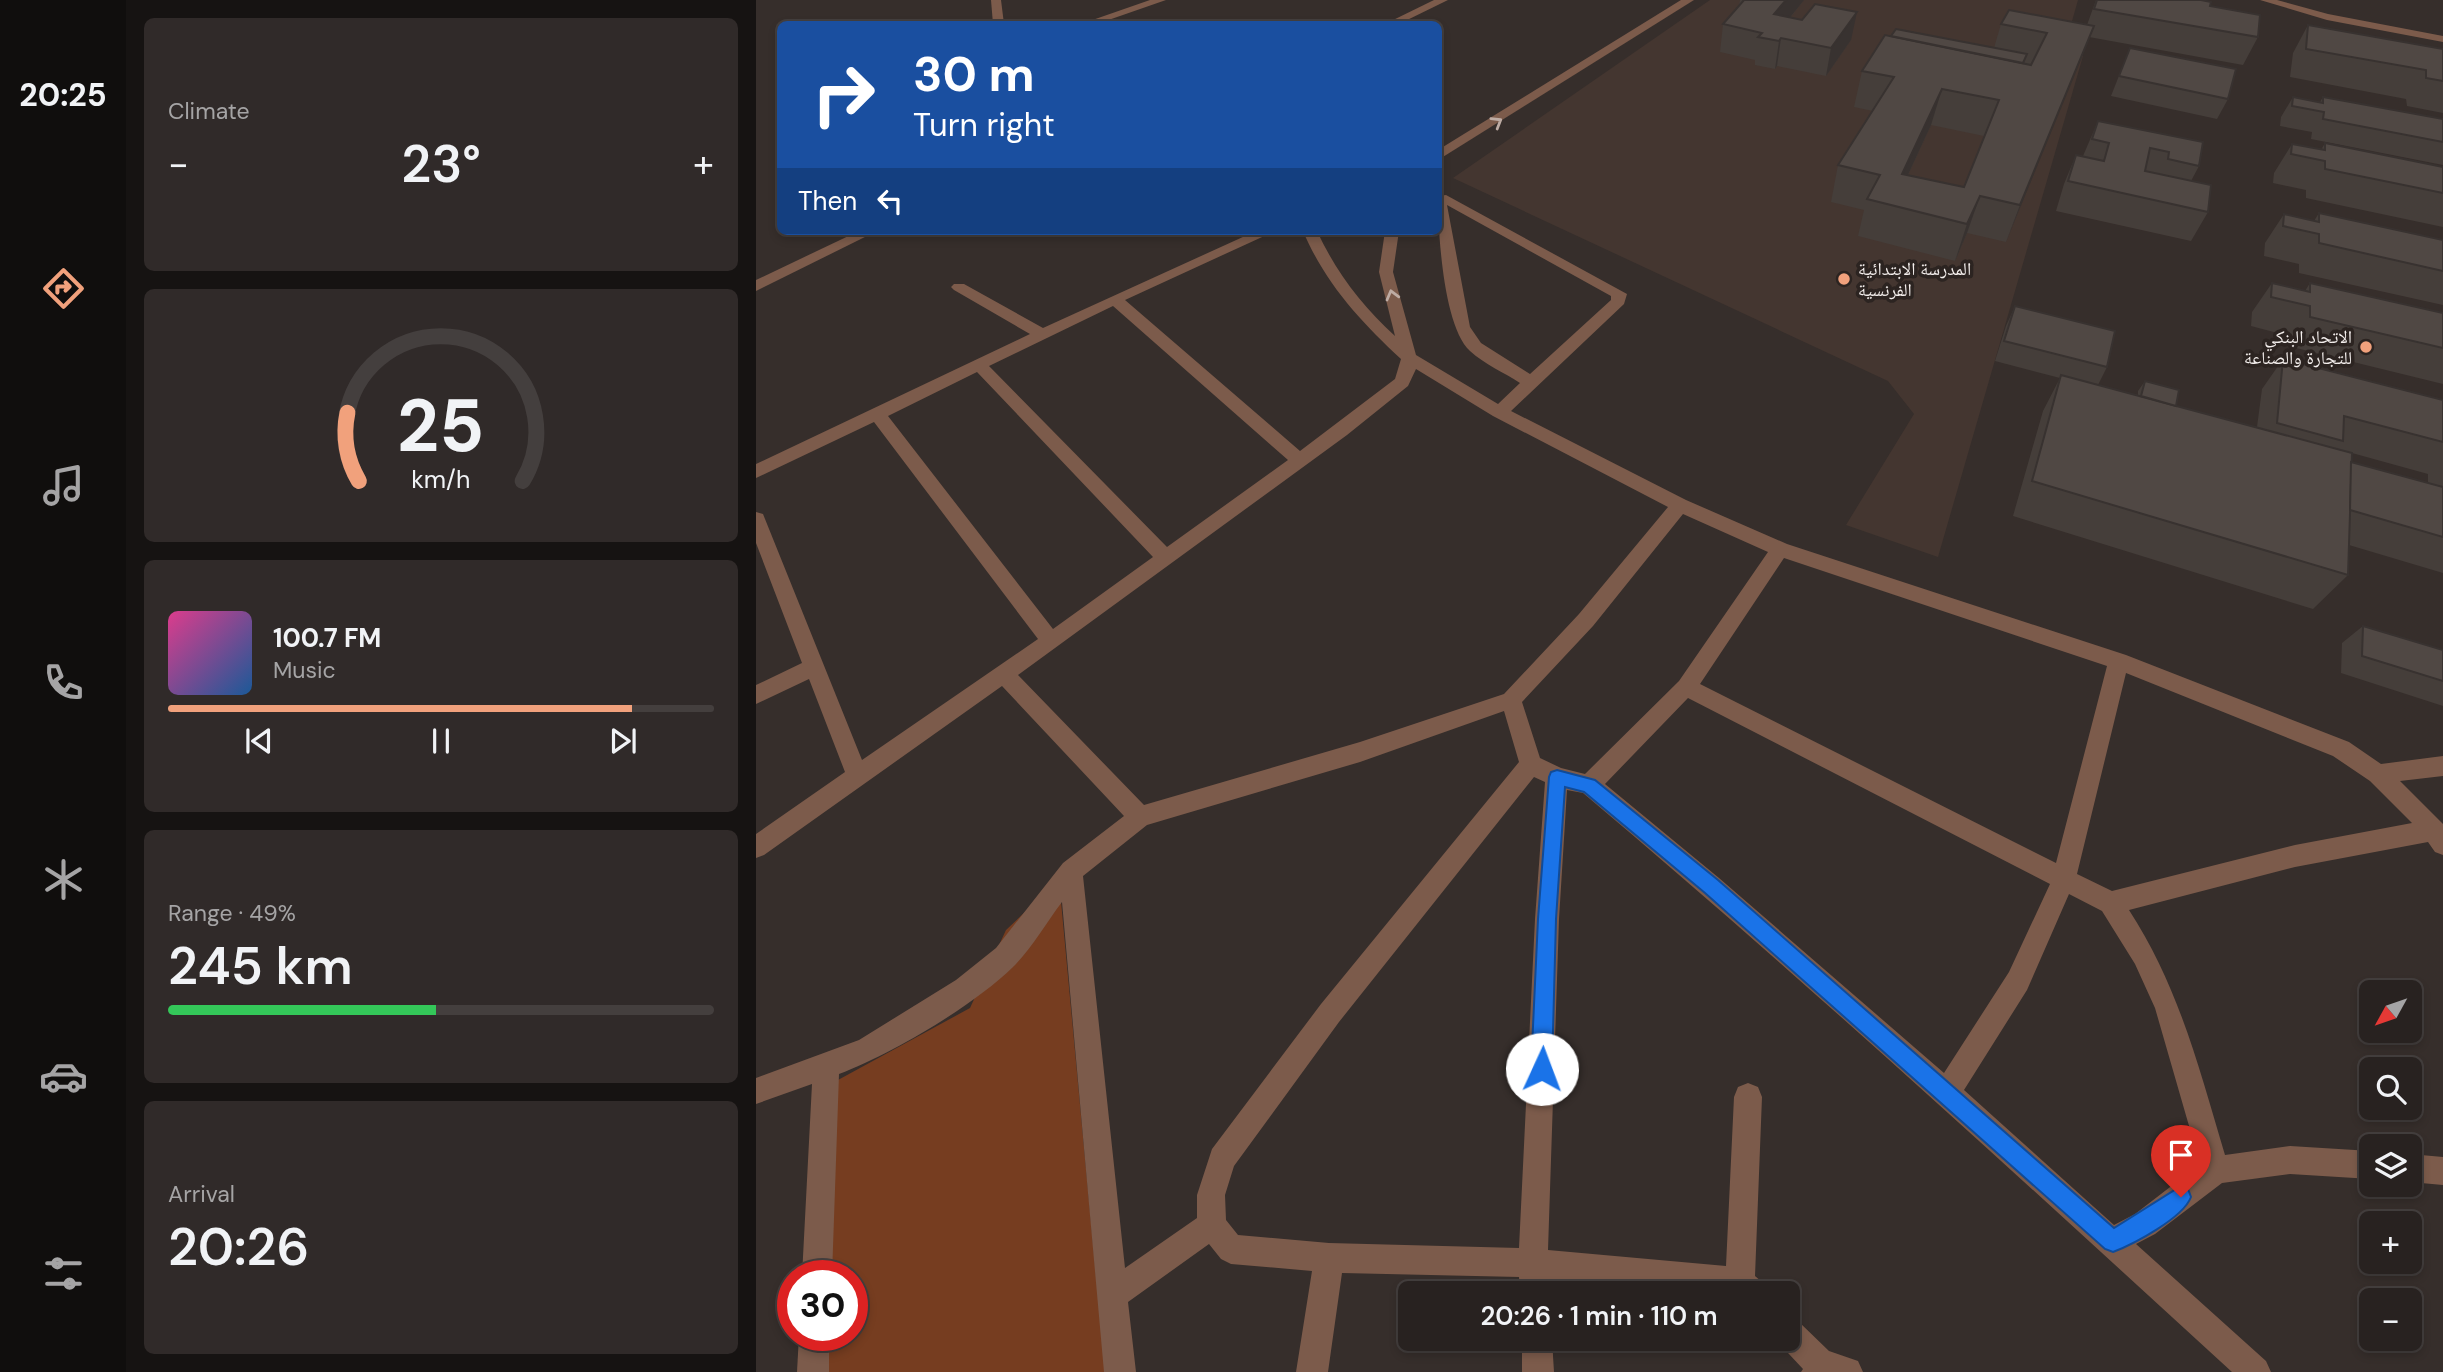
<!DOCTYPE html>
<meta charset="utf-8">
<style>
body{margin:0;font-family:"DM Sans","Noto Naskh Arabic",sans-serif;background:#302a29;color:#f1f3f6;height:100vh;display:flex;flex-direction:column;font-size:26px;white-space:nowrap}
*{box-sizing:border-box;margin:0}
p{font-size:23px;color:#a5a4a5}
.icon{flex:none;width:38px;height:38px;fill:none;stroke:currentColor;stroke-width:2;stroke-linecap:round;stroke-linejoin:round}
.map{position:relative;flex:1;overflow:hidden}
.sheet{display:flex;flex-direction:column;gap:18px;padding:18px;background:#161312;width:630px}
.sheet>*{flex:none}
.top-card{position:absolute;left:21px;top:21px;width:665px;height:214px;border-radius:10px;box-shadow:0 4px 10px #0003,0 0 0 2px #443f3e;background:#1a4fa0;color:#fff;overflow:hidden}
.needle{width:46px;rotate:230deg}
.controls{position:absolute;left:1603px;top:980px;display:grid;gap:14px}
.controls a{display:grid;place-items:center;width:63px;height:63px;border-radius:10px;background:#282220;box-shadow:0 4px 10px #0003,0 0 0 2px #443f3e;font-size:35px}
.speed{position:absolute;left:21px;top:1260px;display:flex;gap:14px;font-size:35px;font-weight:700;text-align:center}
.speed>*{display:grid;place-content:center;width:91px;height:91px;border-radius:50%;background:#282220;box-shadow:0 4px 10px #0003,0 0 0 2px #443f3e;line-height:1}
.speed .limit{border:10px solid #d22;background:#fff;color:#111}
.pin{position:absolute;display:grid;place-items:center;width:60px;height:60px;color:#fff;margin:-72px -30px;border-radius:50% 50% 50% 0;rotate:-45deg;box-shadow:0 0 7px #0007}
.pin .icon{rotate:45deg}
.me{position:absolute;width:77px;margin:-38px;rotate:2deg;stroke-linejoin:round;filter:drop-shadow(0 0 5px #0008)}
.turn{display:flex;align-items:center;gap:24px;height:147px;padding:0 21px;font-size:32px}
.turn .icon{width:91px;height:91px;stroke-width:2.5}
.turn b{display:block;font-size:49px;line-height:60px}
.then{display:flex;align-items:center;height:66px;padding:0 21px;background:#0003;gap:14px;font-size:26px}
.big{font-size:52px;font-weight:600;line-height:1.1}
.sheet .tile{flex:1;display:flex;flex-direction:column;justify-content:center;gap:10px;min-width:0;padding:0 24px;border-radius:10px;background:#302a29}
.sheet .dial{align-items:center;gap:0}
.dial svg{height:182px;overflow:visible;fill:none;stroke:#443f3e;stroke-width:7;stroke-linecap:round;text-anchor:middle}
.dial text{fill:#f1f3f6;stroke:none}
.song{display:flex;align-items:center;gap:21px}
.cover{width:84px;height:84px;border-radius:10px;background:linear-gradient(135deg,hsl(330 70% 55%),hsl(210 70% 35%))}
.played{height:7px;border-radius:4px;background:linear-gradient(90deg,#f1a17c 85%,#443f3e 85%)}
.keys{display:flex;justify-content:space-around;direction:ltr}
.heat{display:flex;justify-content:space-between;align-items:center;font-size:38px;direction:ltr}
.charge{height:10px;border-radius:5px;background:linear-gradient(90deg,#34c759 49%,#443f3e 0)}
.trip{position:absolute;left:642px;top:1281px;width:402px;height:70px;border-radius:10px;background:#282220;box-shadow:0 4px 10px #0003,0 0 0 2px #443f3e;font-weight:600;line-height:70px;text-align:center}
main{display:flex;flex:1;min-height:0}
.dock{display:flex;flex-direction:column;width:126px;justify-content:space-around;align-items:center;background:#100e0d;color:#a5a4a5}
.dock .icon{width:49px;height:49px}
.dock .current{color:#f1a17c}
.dock b{font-size:32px;color:#f1f3f6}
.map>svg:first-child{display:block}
.built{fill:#443630}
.green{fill:#763d20}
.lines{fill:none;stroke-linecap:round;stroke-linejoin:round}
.minor{fill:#7c5b4b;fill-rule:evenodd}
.wall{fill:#453e3a;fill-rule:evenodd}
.shaded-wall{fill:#383230}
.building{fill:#504844;stroke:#383230;stroke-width:2;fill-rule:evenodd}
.oneway{stroke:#beaca4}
.route{fill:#1a73e8;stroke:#114b97;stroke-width:2}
.poi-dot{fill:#f1a17c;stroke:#2c2421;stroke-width:2.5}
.labels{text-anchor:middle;stroke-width:7;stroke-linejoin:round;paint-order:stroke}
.far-poi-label{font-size:18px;fill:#f4efed;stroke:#2c2421;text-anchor:start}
</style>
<main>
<nav class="dock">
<b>20:25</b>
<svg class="icon current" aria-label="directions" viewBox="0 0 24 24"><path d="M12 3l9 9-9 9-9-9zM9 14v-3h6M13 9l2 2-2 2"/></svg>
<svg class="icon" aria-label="music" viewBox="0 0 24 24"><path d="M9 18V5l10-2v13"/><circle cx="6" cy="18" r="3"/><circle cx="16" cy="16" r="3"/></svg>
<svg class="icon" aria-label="phone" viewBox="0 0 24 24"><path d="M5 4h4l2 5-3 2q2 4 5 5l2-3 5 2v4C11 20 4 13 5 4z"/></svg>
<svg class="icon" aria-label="climate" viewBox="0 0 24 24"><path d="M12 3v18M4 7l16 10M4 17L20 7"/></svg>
<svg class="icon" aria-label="car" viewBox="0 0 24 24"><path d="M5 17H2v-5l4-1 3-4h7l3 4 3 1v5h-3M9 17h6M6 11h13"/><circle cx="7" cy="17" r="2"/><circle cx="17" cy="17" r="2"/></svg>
<svg class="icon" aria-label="filters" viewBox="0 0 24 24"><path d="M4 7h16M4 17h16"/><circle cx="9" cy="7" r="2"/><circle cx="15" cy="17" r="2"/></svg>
</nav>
<section class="sheet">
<div class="tile"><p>Climate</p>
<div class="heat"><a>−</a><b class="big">23°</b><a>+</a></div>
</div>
<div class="tile dial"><svg viewBox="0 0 100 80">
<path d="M14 69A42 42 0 1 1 86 69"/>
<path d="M14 69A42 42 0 0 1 9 39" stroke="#f1a17c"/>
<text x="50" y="56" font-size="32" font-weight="700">25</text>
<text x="50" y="72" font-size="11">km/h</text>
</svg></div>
<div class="tile">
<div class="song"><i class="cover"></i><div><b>100.7 FM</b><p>Music</p></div></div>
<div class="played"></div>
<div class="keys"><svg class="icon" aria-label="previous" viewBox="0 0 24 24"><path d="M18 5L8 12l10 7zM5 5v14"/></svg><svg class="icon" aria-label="pause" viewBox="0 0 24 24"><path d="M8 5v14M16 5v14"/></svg><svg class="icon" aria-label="next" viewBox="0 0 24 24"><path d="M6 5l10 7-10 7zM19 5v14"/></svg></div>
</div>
<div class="tile"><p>Range · 49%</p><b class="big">245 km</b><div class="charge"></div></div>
<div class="tile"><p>Arrival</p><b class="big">20:26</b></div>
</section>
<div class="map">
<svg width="1687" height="1372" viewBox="0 0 1687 1372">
<rect width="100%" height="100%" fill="#362e2b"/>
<path class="built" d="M954 0H1322L1307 53 1327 56 1182 557 1090 525 1158 414 1132 381 697 178Z"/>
<path class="green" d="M303 880 349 1372H58L60 1335H96V1276H62L71 1086 214 1008 250 930Z"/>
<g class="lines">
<g class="minor">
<path d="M235 0H245L248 24H237Z"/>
<path d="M394 0H410L341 24H325Z"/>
<path d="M678 0H692L643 24H629Z"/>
<path d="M925 0H938L682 160V150Z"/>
<path d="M1504 0H1521L1572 14 1687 36V42L1571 20Z"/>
<path d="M690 195 871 294 868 304 755 411 930 500 1031 544 1370 655 1593 742 1625 764 1687 756V776L1644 781 1687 824V855L1679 852 1672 842 1539 867 1373 910C1423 987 1443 1068 1469 1155L1534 1146 1615 1151V1179L1534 1174 1466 1183 1399 1234 1380 1244 1510 1361 1515 1372H1476C1262 1176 1049 980 827 793L811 790 803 919 792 1250 970 1266 978 1097 982 1087 992 1083 1002 1087 1006 1097 999 1276 1006 1282 1010 1293H945L793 1279 794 1293H764L763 1277 586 1273 572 1372H540L556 1271 475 1264 465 1259 453 1244 372 1302 380 1372H348L306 902C290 923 276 948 257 967 217 1006 136 1054 83 1074L76 1276H46L56 1084 0 1104V1078L103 1040 200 980 240 948 307 863 368 816 246 686 8 855 0 858V834L89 772 53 679 0 704V685L46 663 0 543V512L7 514 9 519 106 760 282 639 118 422 0 478V464L274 334 198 290 195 287 198 284H208L287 328 500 231H519L369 300 544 451 639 379 645 359C604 321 569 283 547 231H561C580 272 606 306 639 336L623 272 629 231H643L637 272 660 355 742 404 764 383C749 373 728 364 714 351 687 326 682 231 682 196ZM691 205 855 296V300L774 374 725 343 714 327ZM357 306 532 460 411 547 233 366ZM660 369 737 416 912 507 823 614 748 694 604 742 388 805 262 675 591 435 652 386ZM221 372 397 557 297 629 132 416ZM927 514 1012 552 923 681 829 774 805 768 784 758 766 702 837 626ZM1028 558 1351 666 1300 863 944 684ZM1370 673 1577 756 1614 781 1656 823 1539 845 1356 891 1321 874ZM932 698 1294 884 1253 972 1188 1073 963 878 849 784ZM748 711 763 762 565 1004 456 1149 441 1195V1218L369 1268 327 876 391 825 604 762ZM778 777 789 782 779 919 763 1248 573 1243 482 1235 470 1220 469 1195 478 1166 583 1022ZM1313 894 1346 911 1379 964 1399 1008 1444 1164 1379 1214 1358 1225 1208 1090 1271 990Z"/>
<path d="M103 231H121L0 291V280Z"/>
<path d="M1654 1154 1687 1157V1185L1654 1182Z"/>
<path d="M1032 1318 1043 1322 1073 1351 1102 1361 1107 1372H1045L1047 1369 1019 1339H1032Z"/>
<path d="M43 1335H73V1372H41Z"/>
<path d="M766 1339H796L798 1372H766Z"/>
</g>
</g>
<g class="wall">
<path d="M984 0H1048L1034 18 1095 40 1070 76 1021 66 1019 69 999 65V60L964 52 967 24 983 6Z"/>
<path d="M1340 0H1445L1502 37 1487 65 1333 37 1250 242 1211 233 1199 261 1102 236 1108 210 1075 202 1082 165 1117 111 1098 107 1106 71 1238 48 1245 24 1331 25ZM1175 125 1228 136 1208 187 1152 175Z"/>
<path d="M1552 25 1687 49V113L1651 106 1650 99 1534 77 1537 53Z"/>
<path d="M1374 48 1472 99 1461 119 1355 96Z"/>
<path d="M1537 97 1564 102 1567 97 1687 119V165L1555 139 1556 132 1524 126 1525 117Z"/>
<path d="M1342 121 1447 142 1443 166 1435 181 1452 212 1435 241 1300 211 1308 184 1320 155 1327 156Z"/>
<path d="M1569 143 1687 167V227L1550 198V190L1517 183 1518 173 1536 144 1565 150Z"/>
<path d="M1563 213 1687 240V305L1543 273V264L1508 256 1509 243 1528 214 1558 221Z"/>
<path d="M1516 283 1549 291 1554 283 1687 313V384L1532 346 1533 336 1495 326 1496 312Z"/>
<path d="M1259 306 1351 367 1342 385 1382 395V391L1389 381 1420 406 1501 427 1506 389 1527 359 1687 400V573L1593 545 1592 575 1557 609 1257 516 1287 411 1304 378 1239 361 1250 326ZM1596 453 1672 474V483L1595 462Z"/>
<path d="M1607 626 1687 650V706L1585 673 1586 643Z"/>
</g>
<g class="shaded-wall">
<path d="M1030 0H1048L1016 40 1018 14Z"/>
<path d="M1101 12 1095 40 1070 76 1075 48Z"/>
<path d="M1338 26 1324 61 1250 242 1264 205Z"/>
<path d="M1025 38 1021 66 1019 69 1023 41Z"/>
<path d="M1186 89 1175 125 1138 205 1146 174Z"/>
<path d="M1224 196 1211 233 1199 261 1211 224Z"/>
</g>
<g class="building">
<path d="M988 0H1030L1018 14 1046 20 1059 4 1101 12 1075 48 1025 38 1023 41 1002 37 1006 33 967 24Z"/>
<path d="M1341 0H1445L1455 2 1454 6 1504 15 1502 37 1338 9Z"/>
<path d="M1253 10 1338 26 1264 205 1224 196 1211 224 1111 199 1124 175 1082 165 1138 77 1106 71 1129 35 1275 65 1291 33 1245 24ZM1186 89 1243 100 1208 187 1146 174Z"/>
<path d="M1552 25 1687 49V81L1670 78V70L1550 49Z"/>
<path d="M1140 29 1271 54 1267 63 1135 36Z"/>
<path d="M1374 48 1480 69 1472 99 1363 76Z"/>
<path d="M1537 97 1567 103V97L1687 119V142L1567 119 1568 112 1536 106Z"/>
<path d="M1342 121 1447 142 1443 166 1412 159 1413 152 1394 148 1389 171 1455 185 1452 212 1312 181 1320 155 1348 161 1353 143 1336 139Z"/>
<path d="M1569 143 1687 167V193L1569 169V161L1535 154 1536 144 1569 150Z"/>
<path d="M1563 213 1687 240V271L1563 243V234L1527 226 1528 214 1563 222Z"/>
<path d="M1516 283 1554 292V283L1687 313V348L1554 317V306L1515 297Z"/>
<path d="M1259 306 1359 331 1351 367 1248 341Z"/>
<path d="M1527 359 1687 400V442L1588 416 1587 441 1521 423Z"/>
<path d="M1305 375 1596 453 1592 575 1276 481Z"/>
<path d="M1389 381 1423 390 1420 406 1385 396Z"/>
<path d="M1595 462 1687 487V537L1594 510Z"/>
<path d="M1607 626 1687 650V681L1606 656Z"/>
</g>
<defs><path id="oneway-chevron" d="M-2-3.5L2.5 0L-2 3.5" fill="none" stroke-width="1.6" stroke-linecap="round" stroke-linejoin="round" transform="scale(1.75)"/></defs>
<g class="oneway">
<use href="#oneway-chevron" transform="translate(741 122) rotate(-31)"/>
<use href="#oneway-chevron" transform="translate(636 295) rotate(-105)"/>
</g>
<path class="route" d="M801 770 839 780 962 880 1358 1228 1425 1186 1432 1189 1435 1197C1427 1218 1378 1244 1357 1252L1349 1249 949 893 828 792 809 787 800 919 796 1069 793 1076 786 1079 778 1076 775 1069 782 919 793 777 795 772Z"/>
<g class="poi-dot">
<circle cx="1088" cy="279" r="7"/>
<circle cx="1610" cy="347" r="7"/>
</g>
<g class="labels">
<g class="far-poi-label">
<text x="1102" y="275">المدرسة الابتدائية<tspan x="1102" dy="21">الفرنسية</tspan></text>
<text x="1596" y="343" text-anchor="end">الاتحاد البنكي<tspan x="1596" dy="21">للتجارة والصناعة</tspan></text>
</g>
</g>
</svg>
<div class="controls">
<a><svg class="needle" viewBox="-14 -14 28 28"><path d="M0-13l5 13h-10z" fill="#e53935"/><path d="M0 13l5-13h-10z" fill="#a5a4a5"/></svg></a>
<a><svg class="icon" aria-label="search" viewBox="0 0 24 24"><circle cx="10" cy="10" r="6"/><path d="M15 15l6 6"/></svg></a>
<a><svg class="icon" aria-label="layers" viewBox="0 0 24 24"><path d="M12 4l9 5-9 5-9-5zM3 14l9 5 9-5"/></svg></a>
<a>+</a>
<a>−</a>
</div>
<div class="speed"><div class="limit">30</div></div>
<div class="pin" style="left:1425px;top:1197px;background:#d93025"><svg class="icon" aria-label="arrive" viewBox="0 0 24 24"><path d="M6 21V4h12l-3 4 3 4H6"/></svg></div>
<svg class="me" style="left:786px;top:1069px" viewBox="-20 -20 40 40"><circle r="19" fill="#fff"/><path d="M0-13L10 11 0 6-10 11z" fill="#1a73e8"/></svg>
<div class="trip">20:26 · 1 min · 110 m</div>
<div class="top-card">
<div class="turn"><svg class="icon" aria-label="right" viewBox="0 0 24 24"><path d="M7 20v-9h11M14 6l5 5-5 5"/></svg><div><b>30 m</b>Turn right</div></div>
<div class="then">Then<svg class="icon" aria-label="left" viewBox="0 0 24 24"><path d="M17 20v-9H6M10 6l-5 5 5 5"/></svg></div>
</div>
</div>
</main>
